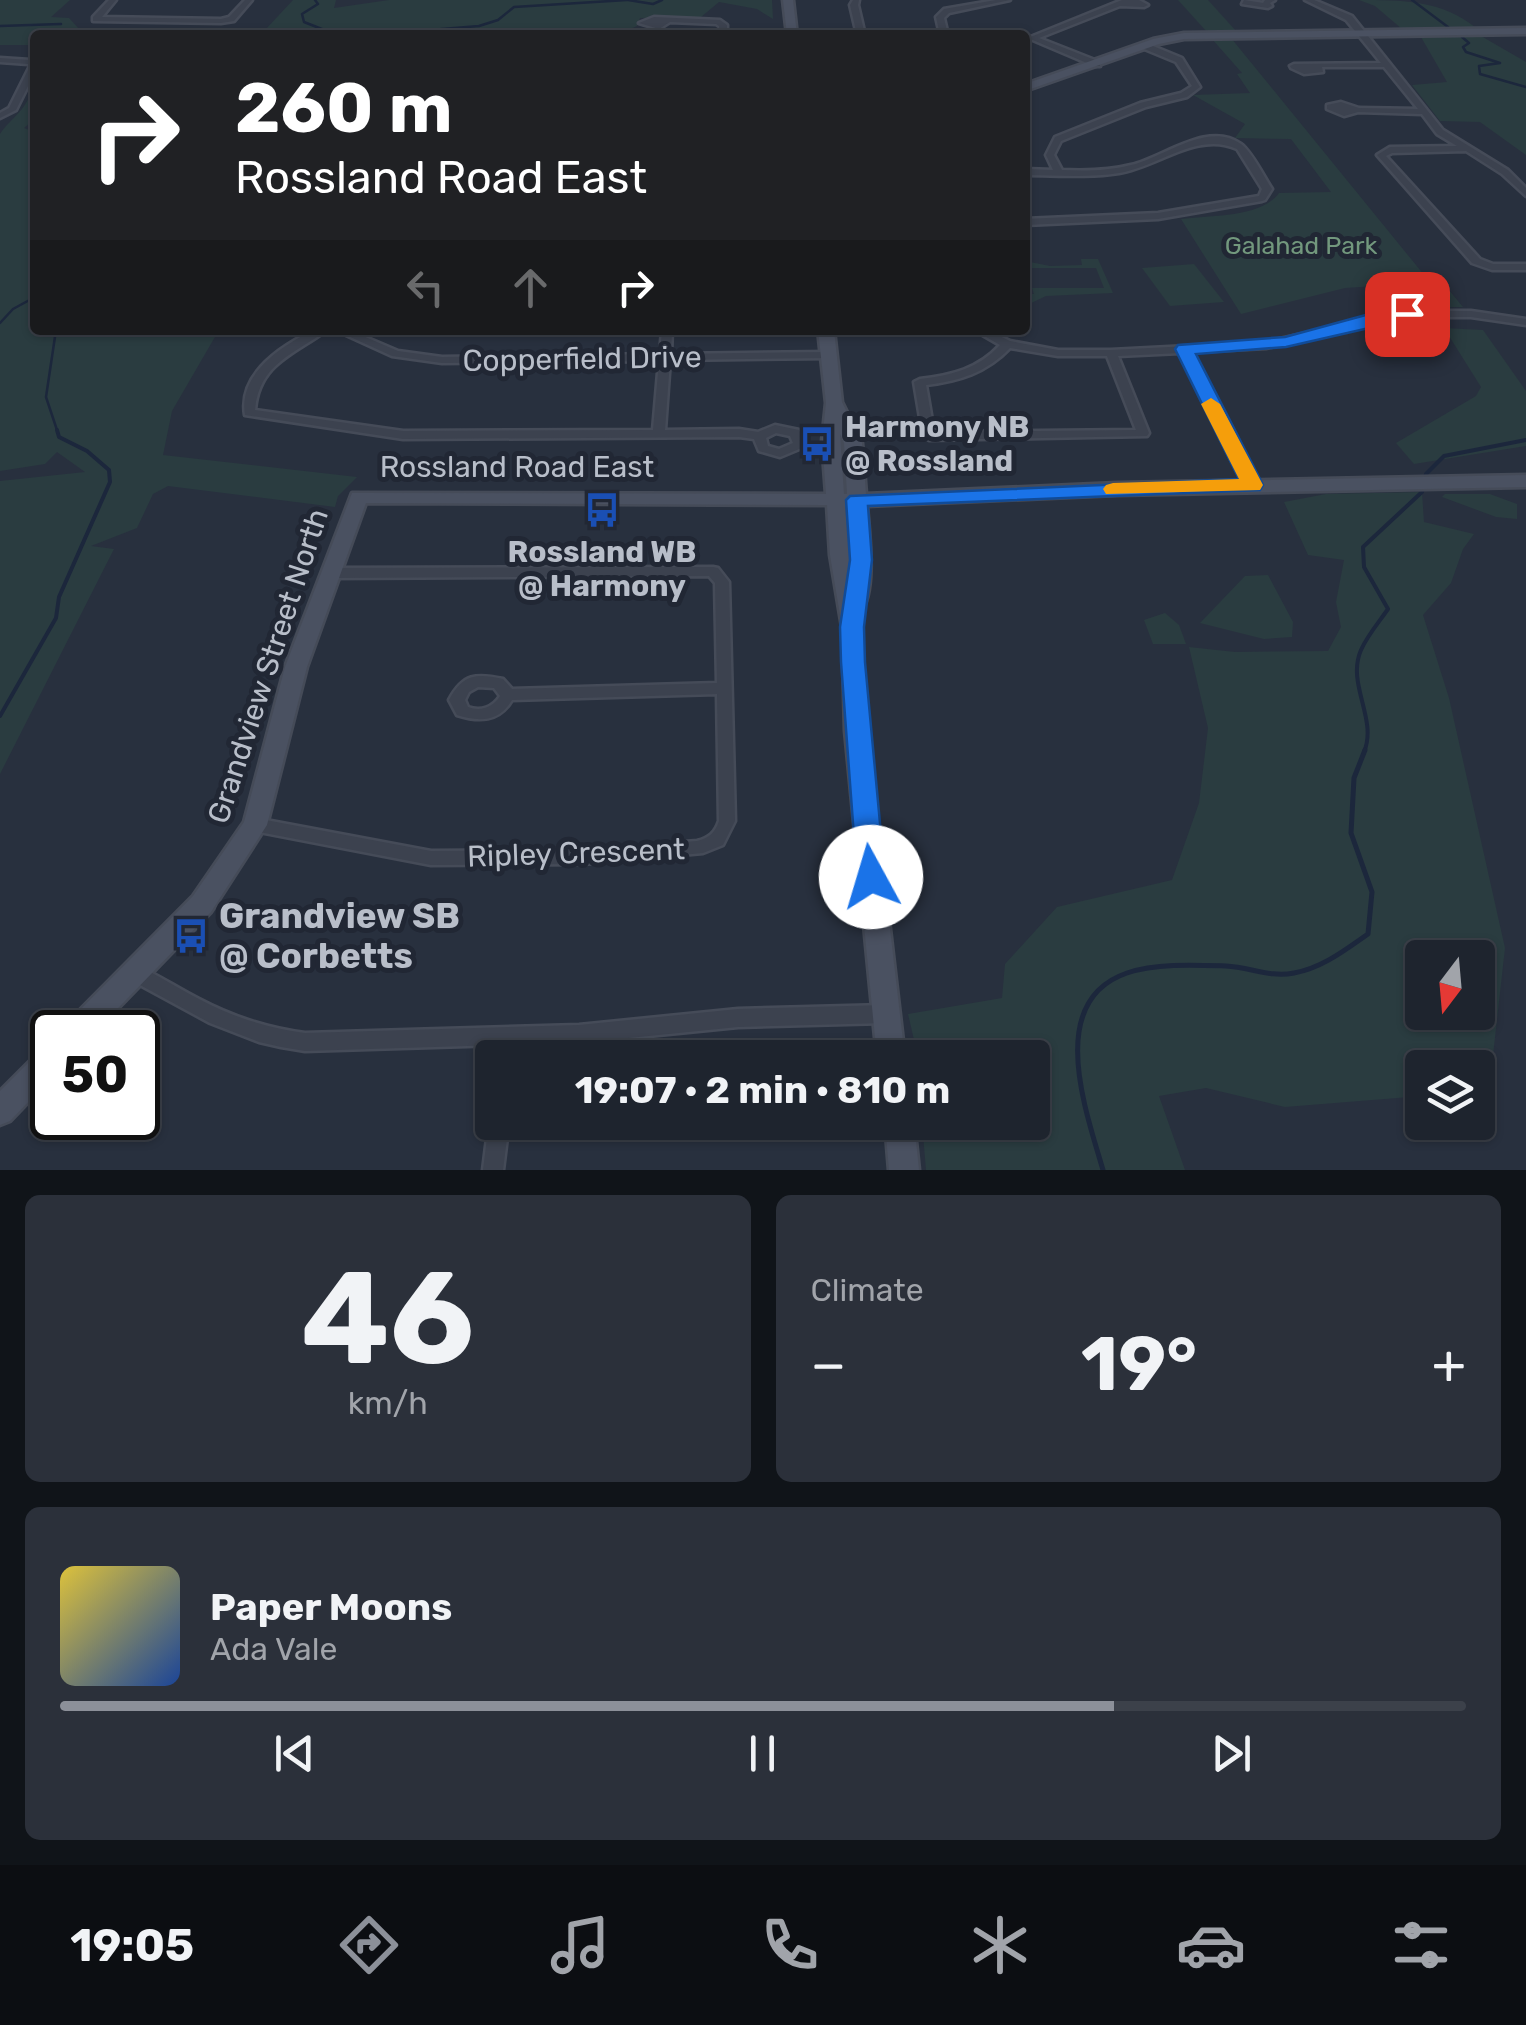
<!DOCTYPE html>
<meta charset="utf-8">
<style>
body{margin:0;font-family:Rubik,sans-serif;background:#2b303a;color:#f1f3f6;height:100vh;display:flex;flex-direction:column;font-size:38px;white-space:nowrap}
*{box-sizing:border-box;margin:0}
p{font-size:32px;color:#a1a4aa}
.icon{flex:none;width:55px;height:55px;fill:none;stroke:currentColor;stroke-width:2;stroke-linecap:round;stroke-linejoin:round}
.map{position:relative;height:1170px;overflow:hidden}
.drawer{display:flex;flex-direction:column;gap:25px;padding:25px;background:#101419;flex:1}
.drawer>*{flex:none}
.hud{position:absolute;left:30px;top:30px;width:1000px;height:305px;border-radius:10px;box-shadow:0 2px 8px #0004,0 0 0 2px #3c414a;background:#202124;color:#fff;overflow:hidden}
.needle{width:65px;rotate:196deg}
.fabs{position:absolute;left:1405px;top:940px;display:grid;gap:20px}
.fabs a{display:grid;place-items:center;width:90px;height:90px;border-radius:10px;background:#1e242e;box-shadow:0 2px 8px #0004,0 0 0 2px #3c414a;font-size:50px}
.speed{position:absolute;left:30px;top:1010px;display:flex;gap:20px;font-size:50px;font-weight:700;text-align:center}
.speed>*{display:grid;place-content:center;width:130px;height:130px;border-radius:50%;background:#1e242e;box-shadow:0 2px 8px #0004,0 0 0 2px #3c414a;line-height:1}
.speed .limit{border:5px solid #111;border-radius:15px;background:#fff;color:#111}
.pin{position:absolute;display:grid;place-items:center;width:85px;height:85px;color:#fff;margin:-42px;border-radius:20px;box-shadow:0 5px 15px #0006}
.me{position:absolute;width:110px;margin:-55px;rotate:354deg;stroke-linejoin:round;filter:drop-shadow(0 0 8px #0008)}
.turn{display:flex;align-items:center;gap:35px;height:210px;padding:0 40px;font-size:45px}
.turn .icon{width:130px;height:130px;stroke-width:2.5}
.turn b{display:block;font-size:70px;line-height:85px}
.lanes{display:flex;align-items:center;height:95px;padding:0 40px;background:#0003;justify-content:center;gap:50px;direction:ltr}
.lanes .off{opacity:.35}
.big{font-size:75px;font-weight:700;line-height:1.1}
.drawer .tile{flex:1;display:flex;flex-direction:column;justify-content:center;gap:15px;min-width:0;padding:0 35px;border-radius:15px;background:#2b303a}
.drawer .dial{align-items:center;gap:0}
.dial b{font-size:130px;line-height:1}
.song{display:flex;align-items:center;gap:30px}
.cover{width:120px;height:120px;border-radius:15px;background:linear-gradient(135deg,hsl(50 70% 55%),hsl(220 70% 35%))}
.played{height:10px;border-radius:5px;background:linear-gradient(90deg,#8c9099 75%,#3c414a 75%)}
.keys{display:flex;justify-content:space-around;direction:ltr}
.heat{display:flex;justify-content:space-between;align-items:center;font-size:55px;direction:ltr}
.drawer .tiles{flex:1;display:grid;gap:25px;grid-template-columns:1fr 1fr}
.tile:last-child{grid-column:span 2}
.trip{position:absolute;left:475px;top:1040px;width:575px;height:100px;border-radius:10px;background:#1e242e;box-shadow:0 2px 8px #0004,0 0 0 2px #3c414a;font-weight:700;line-height:100px;text-align:center}
.tab-bar{display:flex;height:160px;justify-content:space-around;align-items:center;background:#0c0e12;color:#a1a4aa}
.tab-bar .icon{width:70px;height:70px}
.tab-bar .selected{color:#8c9099}
.tab-bar b{font-size:45px;color:#f1f3f6}
.map>svg:first-child{display:block}
.green{fill:#2a3c40;fill-rule:evenodd}
.lines{fill:none;stroke-linecap:round;stroke-linejoin:round}
.stream-far2{stroke:#1c273c;stroke-width:2.5}
.stream-far1{stroke:#1c273c;stroke-width:4}
.stream{stroke:#1c273c;stroke-width:5}
.street-casing{stroke:#454b58;stroke-width:5}
.secondary-casing{stroke:#454b58;stroke-width:5}
.street{fill:#3c424f;fill-rule:evenodd}
.secondary{fill:#4a5161;fill-rule:evenodd}
.route{fill:#1a73e8;stroke:#114b97;stroke-width:2.5}
.slow{fill:#f59e0b}
.labels{text-anchor:middle;stroke-width:10;stroke-linejoin:round;paint-order:stroke}
.far-park-label{font-size:25px;fill:#72987d;stroke:#212734}
.street-label{font-size:30px;fill:#b8bec9;stroke:#212734}
.poi-label{font-size:30px;font-weight:bold;fill:#b8bec9;stroke:#212734;text-anchor:start}
.near-poi-label{font-size:35px;font-weight:bold;fill:#b8bec9;stroke:#212734;text-anchor:start}
</style>
<div class="map">
<svg width="1526" height="1170" viewBox="0 0 1526 1170">
<rect width="100%" height="100%" fill="#28303e"/>
<g class="green">
<path d="M0 0H70L51 17 69 18 80 30 77 35H35V45H0Z"/>
<path d="M293 0H336L334 8 389 0H772L773 19 757 9 719 2 701 17 640 18 637 26 620 34 230 35 266 29Z"/>
<path d="M1178 0H1208L1236 31 1207 32Z"/>
<path d="M1359 0C1402 0 1442 0 1476 28L1402 29 1375 6Z"/>
<path d="M1481 36 1526 62V155L1480 122 1440 121 1412 85 1447 82 1421 37Z"/>
<path d="M1231 38 1429 281 1443 283 1463 307 1395 308 1377 286 1345 288 1241 314 1181 219C1210 215 1261 218 1279 193L1331 192 1291 139 1235 138 1245 124 1193 95 1250 93 1237 74 1242 73 1212 39Z"/>
<path d="M35 94V119L24 128 35 132V330H219L172 411 163 455 357 477 338 496 335 507 168 486 153 494 137 528 91 546 114 549 0 774V481L85 472 57 452 45 464 0 471V134C9 120 23 113 30 95Z"/>
<path d="M1081 259H1098L1113 293 1046 296 1025 306V294H1034L1032 288H1104L1096 268H1025V261L1050 266 1082 265Z"/>
<path d="M1194 264 1224 302 1170 306 1142 268Z"/>
<path d="M1444 328 1483 330 1526 391V446L1414 464 1396 443 1476 396 1481 387Z"/>
<path d="M1422 492 1424 522 1474 534 1463 549 1451 583 1423 615 1449 698 1505 948 1489 1091 1478 1092V1068H1422V1096L1285 1107 1206 1088 1159 1096 1185 1170H926L922 1123 1032 1122V1058L918 1057 908 1014 1002 998 1005 964 1057 907 1172 880 1199 803 1208 728 1189 647 1235 652 1328 651 1341 627 1336 602 1344 560 1308 555 1284 502 1326 494ZM1422 958H1478V1012H1422Z"/>
<path d="M1445 494H1490L1517 504V519L1496 517 1442 497Z"/>
<path d="M1268 575 1293 622 1292 637 1264 639 1200 623 1245 576Z"/>
<path d="M1165 613 1179 625 1186 644H1153L1144 620Z"/>
</g>
<g class="lines">
<g class="stream-far2">
<path d="M315 0 318 4 302 14 304 22 337 35"/>
<path d="M628 0 653 4 662 0"/>
<path d="M1412 0 1448 27"/>
<path d="M0 26 61 24"/>
<path d="M369 35 479 26 498 20 514 7 627 0"/>
<path d="M1462 37 1469 43 1463 47 1466 52 1500 63 1479 66 1480 74 1526 87"/>
<path d="M0 323 13 309 35 297"/>
<path d="M56 330 46 397 58 433"/>
</g>
<g class="stream-far1">
<path d="M0 716 56 618 59 597 110 482 109 470 87 451 59 437 57 430"/>
<path d="M1364 752C1378 719 1346 684 1361 650 1367 636 1379 622 1388 609L1364 567 1363 547 1422 492 1426 474 1444 456 1526 440"/>
</g>
<path class="stream" d="M1103 1170C1086 1111 1045 1001 1127 973 1156 963 1196 965 1226 966 1250 967 1270 978 1294 973 1322 968 1345 950 1368 934L1372 892 1351 833 1354 778 1365 750"/>
<defs>
<g id="street">
<path d="M109 0H116L102 17 221 19 229 17 245 0H252L234 21 221 23 93 21V17Z"/>
<path d="M853 0H859L858 5 865 35H857L850 5Z"/>
<path d="M996 0H1010L949 13 944 18 948 35H940L936 17 944 9Z"/>
<path d="M1122 0H1139L1148 5 1144 7 1120 6 1039 38 1100 62V66H1094L1028 38Z"/>
<path d="M1244 0 1263 3 1265 0H1275L1270 3 1272 6 1268 8 1242 4Z"/>
<path d="M1305 0H1314L1352 16 1443 130 1508 170 1526 188V196L1502 174 1466 151 1392 153 1386 156 1480 259 1493 264H1526V270H1492L1472 263 1377 155 1390 147 1457 146 1437 134 1422 114 1358 112 1344 116 1327 109V105L1341 102 1359 108 1418 109 1384 67H1322L1323 72 1304 74 1291 68 1290 66 1294 64 1381 63 1346 20Z"/>
<path d="M654 17 720 20 727 25V35H719V26L716 24 670 22 659 29 639 23Z"/>
<path d="M1142 44H1148L1182 58 1200 87 1187 97 1146 107 1061 141 1054 155 1062 170C1085 171 1108 171 1131 165 1163 158 1208 120 1241 144 1252 152 1264 177 1272 189L1265 200 1262 201 1158 219 1025 225V219L1158 213 1259 196 1262 189 1237 149C1197 131 1158 167 1119 173 1088 178 1056 175 1025 175V169L1053 170 1046 155 1055 137 1140 103 1181 93 1192 86 1176 62 1142 48Z"/>
<path d="M0 58 30 60 35 63V72L16 110 0 118V113L9 108 30 66 28 64 0 62Z"/>
<path d="M1407 311H1471L1526 319V325L1471 317H1407L1266 348 1191 352 1258 485 1256 488 1252 489 1246 485 1180 353 1118 356 1149 433 1147 436 929 440 923 436 914 382 920 379C952 375 978 369 1000 345L974 330H987L1010 341 1058 350H1111L1266 342ZM1010 348 1058 356H1107L1136 430 934 432 926 385C959 381 986 373 1010 348Z"/>
<path d="M314 330H327C295 354 259 363 255 410L403 431 653 430 659 361 442 363 392 356 335 330H349L398 351 442 357 660 354 662 330H672L671 354 829 352 835 355 829 358 670 360 665 430 739 429 758 432 775 425 799 430 806 444 804 447 780 457 759 451 754 439 739 437 403 439 245 415C238 374 281 346 314 330ZM776 433 790 436 793 443 779 449 768 446 766 438Z"/>
<path d="M713 567 718 568 729 582 735 821 723 845 703 853 583 864 431 865 249 830 247 825 249 820 255 818 431 851 583 850 697 841C709 838 715 833 719 821L717 694 512 700C499 722 479 722 457 715L449 700C463 674 476 673 503 679L512 689 717 683 715 583 709 576 329 578 322 573 329 568ZM478 687 494 688 500 696C493 707 481 712 468 707L465 700 469 692Z"/>
<path d="M135 965C157 974 177 988 199 999 233 1017 267 1028 305 1033L579 1025 738 1009 886 1005 893 1008 895 1014 893 1020 886 1023 738 1027 579 1043 518 1045 517 1058H497L499 1045 305 1051 281 1047 259 1042 210 1023 129 979 126 973 129 967Z"/>
<path d="M492 1115V1122H509L503 1170H483L489 1122Z"/>
</g>
<g id="secondary">
<path d="M783 0H793L797 35H787Z"/>
<path d="M1526 28V34L1184 39 1159 44 1025 91V84L1153 39 1184 33Z"/>
<path d="M818 330H834L842 402 862 443 866 494 1117 483 1526 475V487L1117 495 867 506C869 531 877 594 860 612L867 731 905 1058H877L845 731 842 627 830 555 827 505 366 503 307 667 267 825 211 912 95 1032H63L67 1023 193 896 244 822 285 667 352 493 826 494 822 441 826 403ZM840 434 844 443 847 494H844ZM845 506H848L851 562 850 555Z"/>
<path d="M52 1045V1077L10 1121 0 1125V1091L42 1049Z"/>
<path d="M885 1122H914L919 1170H889Z"/>
</g>
</defs>
<use href="#street" class="street-casing"/>
<use href="#secondary" class="secondary-casing"/>
<use href="#street" class="street"/>
<use href="#secondary" class="secondary"/>
</g>
<path class="route" d="M1407 309 1416 314 1413 318 1286 347 1196 354 1263 485 1260 490 868 506 872 560 864 627 865 662 885 877 881 886 871 889 861 886 857 877 841 662 840 627 850 560 846 500 850 496 1239 479 1175 349 1178 345 1285 337 1373 313Z"/>
<path class="slow" d="M1211 398 1220 404 1263 485 1260 490 1106 494 1103 489 1106 485 1113 483 1239 479 1201 404Z"/>
<defs>
<symbol id="bus-bare" viewBox="-9 -9 18 18"><path d="M-5-6H5V4H4V6H2V4H-2V6H-4V4H-5ZM-3.5-4V0h7V-4ZM-3.5 1.2v1.5H-2V1.2ZM2 1.2v1.5H3.5V1.2Z" fill="#1a4fb4" stroke="#212734" stroke-width="2.5" paint-order="stroke"/></symbol>
</defs>
<g fill-rule="evenodd">
<use href="#bus-bare" x="792" y="419" width="50" height="50"/>
<use href="#bus-bare" x="577" y="485" width="50" height="50"/>
<use href="#bus-bare" x="166" y="911" width="50" height="50"/>
</g>
<g class="labels">
<g class="far-park-label">
<text x="1301" y="254">Galahad Park</text>
</g>
<g class="street-label">
<text transform="translate(582 359) rotate(-1)" y="10">Copperfield Drive</text>
<text x="517" y="477">Rossland Road East</text>
<text transform="translate(268 666) rotate(-72)" y="10">Grandview Street North</text>
<text transform="translate(576 853) rotate(-2)" y="10">Ripley Crescent</text>
</g>
<g class="poi-label">
<text x="845" y="437">Harmony NB<tspan x="845" dy="34">@ Rossland</tspan></text>
<text x="602" y="562" text-anchor="middle">Rossland WB<tspan x="602" dy="34">@ Harmony</tspan></text>
</g>
<g class="near-poi-label">
<text x="219" y="928">Grandview SB<tspan x="219" dy="40">@ Corbetts</tspan></text>
</g>
</g>
</svg>
<div class="fabs">
<a><svg class="needle" viewBox="-14 -14 28 28"><path d="M0-13l5 13h-10z" fill="#e53935"/><path d="M0 13l5-13h-10z" fill="#a1a4aa"/></svg></a>
<a><svg class="icon" aria-label="layers" viewBox="0 0 24 24"><path d="M12 4l9 5-9 5-9-5zM3 14l9 5 9-5"/></svg></a>
</div>
<div class="speed"><div class="limit">50</div></div>
<div class="pin" style="left:1407px;top:314px;background:#d93025"><svg class="icon" aria-label="arrive" viewBox="0 0 24 24"><path d="M6 21V4h12l-3 4 3 4H6"/></svg></div>
<svg class="me" style="left:871px;top:877px" viewBox="-20 -20 40 40"><circle r="19" fill="#fff"/><path d="M0-13L10 11 0 6-10 11z" fill="#1a73e8"/></svg>
<div class="trip">19:07 · 2 min · 810 m</div>
<div class="hud">
<div class="turn"><svg class="icon" aria-label="right" viewBox="0 0 24 24"><path d="M7 20v-9h11M14 6l5 5-5 5"/></svg><div><b>260 m</b>Rossland Road East</div></div>
<div class="lanes"><svg class="icon off" aria-label="left" viewBox="0 0 24 24"><path d="M17 20v-9H6M10 6l-5 5 5 5"/></svg><svg class="icon off" aria-label="ahead" viewBox="0 0 24 24"><path d="M12 20V5M6 11l6-6 6 6"/></svg><svg class="icon" aria-label="right" viewBox="0 0 24 24"><path d="M7 20v-9h11M14 6l5 5-5 5"/></svg></div>
</div>
</div>
<section class="drawer">
<div class="tiles">
<div class="tile dial"><b>46</b><p>km/h</p></div>
<div class="tile"><p>Climate</p>
<div class="heat"><a>−</a><b class="big">19°</b><a>+</a></div>
</div>
<div class="tile">
<div class="song"><i class="cover"></i><div><b>Paper Moons</b><p>Ada Vale</p></div></div>
<div class="played"></div>
<div class="keys"><svg class="icon" aria-label="previous" viewBox="0 0 24 24"><path d="M18 5L8 12l10 7zM5 5v14"/></svg><svg class="icon" aria-label="pause" viewBox="0 0 24 24"><path d="M8 5v14M16 5v14"/></svg><svg class="icon" aria-label="next" viewBox="0 0 24 24"><path d="M6 5l10 7-10 7zM19 5v14"/></svg></div>
</div>
</div>
</section>
<nav class="tab-bar">
<b>19:05</b>
<svg class="icon selected" aria-label="directions" viewBox="0 0 24 24"><path d="M12 3l9 9-9 9-9-9zM9 14v-3h6M13 9l2 2-2 2"/></svg>
<svg class="icon" aria-label="music" viewBox="0 0 24 24"><path d="M9 18V5l10-2v13"/><circle cx="6" cy="18" r="3"/><circle cx="16" cy="16" r="3"/></svg>
<svg class="icon" aria-label="phone" viewBox="0 0 24 24"><path d="M5 4h4l2 5-3 2q2 4 5 5l2-3 5 2v4C11 20 4 13 5 4z"/></svg>
<svg class="icon" aria-label="climate" viewBox="0 0 24 24"><path d="M12 3v18M4 7l16 10M4 17L20 7"/></svg>
<svg class="icon" aria-label="car" viewBox="0 0 24 24"><path d="M5 17H2v-5l4-1 3-4h7l3 4 3 1v5h-3M9 17h6M6 11h13"/><circle cx="7" cy="17" r="2"/><circle cx="17" cy="17" r="2"/></svg>
<svg class="icon" aria-label="filters" viewBox="0 0 24 24"><path d="M4 7h16M4 17h16"/><circle cx="9" cy="7" r="2"/><circle cx="15" cy="17" r="2"/></svg>
</nav>
